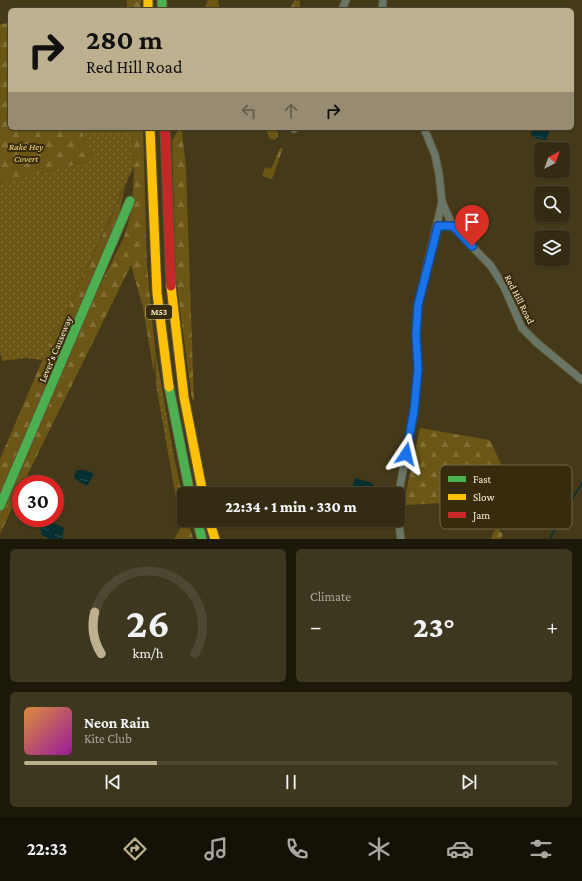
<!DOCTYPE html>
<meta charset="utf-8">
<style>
body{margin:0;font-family:"Crimson Pro",serif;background:#3e3720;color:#f1f3f6;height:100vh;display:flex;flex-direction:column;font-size:15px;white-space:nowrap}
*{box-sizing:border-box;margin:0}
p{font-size:13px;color:#a9a79f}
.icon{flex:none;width:22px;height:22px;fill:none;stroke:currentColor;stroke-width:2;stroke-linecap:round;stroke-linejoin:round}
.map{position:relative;height:539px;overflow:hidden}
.details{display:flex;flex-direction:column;gap:10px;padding:10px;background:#1c180a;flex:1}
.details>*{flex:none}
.guide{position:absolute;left:8px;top:8px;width:566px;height:122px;border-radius:6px;box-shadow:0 1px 3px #0004,0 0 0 1px #4e4732;background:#bdb08e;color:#111;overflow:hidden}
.needle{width:26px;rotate:41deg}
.fabs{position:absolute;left:534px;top:142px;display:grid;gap:8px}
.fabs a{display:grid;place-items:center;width:36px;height:36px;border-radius:6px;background:#332b12;box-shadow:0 1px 3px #0004,0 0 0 1px #4e4732;font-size:20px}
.speed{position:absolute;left:12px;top:475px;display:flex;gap:8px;font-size:20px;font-weight:700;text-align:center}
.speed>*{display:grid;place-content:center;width:52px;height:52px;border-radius:50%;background:#332b12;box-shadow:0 1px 3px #0004,0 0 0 1px #4e4732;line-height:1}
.speed .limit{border:6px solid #d22;background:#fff;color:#111}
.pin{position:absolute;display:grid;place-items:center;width:34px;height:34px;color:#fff;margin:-41px -17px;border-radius:50% 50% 50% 0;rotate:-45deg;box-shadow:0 0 4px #0007}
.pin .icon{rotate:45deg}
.me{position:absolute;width:44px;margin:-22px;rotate:10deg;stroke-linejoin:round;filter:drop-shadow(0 0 3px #0008)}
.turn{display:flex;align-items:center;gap:14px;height:84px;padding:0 12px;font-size:18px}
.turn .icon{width:52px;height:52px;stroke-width:2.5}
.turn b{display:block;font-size:28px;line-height:34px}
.lanes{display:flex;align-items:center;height:38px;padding:0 12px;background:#0003;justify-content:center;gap:20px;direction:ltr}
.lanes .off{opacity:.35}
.big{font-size:30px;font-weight:800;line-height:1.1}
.details .widget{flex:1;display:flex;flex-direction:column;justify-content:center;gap:6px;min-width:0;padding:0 14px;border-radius:6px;background:#3e3720}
.details .dial{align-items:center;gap:0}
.dial svg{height:104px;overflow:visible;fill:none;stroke:#4e4732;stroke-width:7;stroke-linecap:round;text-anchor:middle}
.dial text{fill:#f1f3f6;stroke:none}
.song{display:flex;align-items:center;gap:12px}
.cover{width:48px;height:48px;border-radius:6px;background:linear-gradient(135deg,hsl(30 70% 55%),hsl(300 70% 35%))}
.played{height:4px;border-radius:2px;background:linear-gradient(90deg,#bdb08e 25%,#4e4732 25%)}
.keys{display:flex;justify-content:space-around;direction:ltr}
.heat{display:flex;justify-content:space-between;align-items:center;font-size:22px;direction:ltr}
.details .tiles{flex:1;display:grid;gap:10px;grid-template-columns:1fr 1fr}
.widget:last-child{grid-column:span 2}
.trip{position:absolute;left:177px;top:487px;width:228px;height:40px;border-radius:6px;background:#332b12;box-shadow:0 1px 3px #0004,0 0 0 1px #4e4732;font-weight:800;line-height:40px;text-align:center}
.tab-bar{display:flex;height:64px;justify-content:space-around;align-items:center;background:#141107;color:#a9a79f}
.tab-bar .icon{width:28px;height:28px}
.tab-bar .current{color:#bdb08e}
.tab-bar b{font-size:18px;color:#f1f3f6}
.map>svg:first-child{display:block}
.grass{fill:url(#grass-dots)}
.forest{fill:url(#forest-firs)}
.water{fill:url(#water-ripples)}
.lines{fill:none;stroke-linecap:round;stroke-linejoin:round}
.stream{stroke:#062f32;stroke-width:1.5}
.street-casing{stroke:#5e5538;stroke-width:9}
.fast-casing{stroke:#5e5538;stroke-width:11}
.slow-casing{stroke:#5e5538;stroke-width:11}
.jam-casing{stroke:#5e5538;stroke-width:11}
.street{stroke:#697665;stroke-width:7}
.fast{stroke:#4caf50;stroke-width:9}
.slow{stroke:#ffc107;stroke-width:9}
.jam{stroke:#c62828;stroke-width:9}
.route-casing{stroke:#114b97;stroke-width:10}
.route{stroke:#1a73e8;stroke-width:7}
.labels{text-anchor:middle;stroke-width:4;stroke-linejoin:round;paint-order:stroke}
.shield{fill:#362b0c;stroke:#c2b593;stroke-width:1}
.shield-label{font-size:9px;font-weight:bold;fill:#fef0cd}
.park-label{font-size:10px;font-style:italic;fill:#ffdc7e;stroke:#362b0c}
.street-label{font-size:10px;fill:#fef0cd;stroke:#362b0c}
.key{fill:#362b0c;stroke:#726646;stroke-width:1}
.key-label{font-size:11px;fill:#fef0cd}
</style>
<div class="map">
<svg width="582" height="539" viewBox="0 0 582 539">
<defs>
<pattern id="grass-dots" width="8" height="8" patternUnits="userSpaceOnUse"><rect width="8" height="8" fill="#6b5615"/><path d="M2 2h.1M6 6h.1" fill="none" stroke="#816f36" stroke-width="1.8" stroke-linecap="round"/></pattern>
<pattern id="forest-firs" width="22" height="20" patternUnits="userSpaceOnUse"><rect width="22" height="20" fill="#6b5615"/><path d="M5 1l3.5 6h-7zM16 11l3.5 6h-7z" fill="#816f36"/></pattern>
<pattern id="water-ripples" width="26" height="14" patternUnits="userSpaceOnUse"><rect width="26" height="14" fill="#062f32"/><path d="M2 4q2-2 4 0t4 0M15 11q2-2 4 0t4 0" fill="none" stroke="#2b4d4e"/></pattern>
</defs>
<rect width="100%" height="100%" fill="#443918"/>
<g class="grass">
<path d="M80 128H132L134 166 67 311 42 360 26 358 2 361 0 352V183L94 160Z"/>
<path d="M155 349 174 457 169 458 156 385Z"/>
</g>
<g class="forest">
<rect x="127" y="0" width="14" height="10"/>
<path d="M208 0H218L220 10H204Z"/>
<path d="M295 0 300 1V10H289Z"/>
<path d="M10 23V128H80L94 160 0 183V24Z"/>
<path d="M132 128H143L147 265 155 349 154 374 143 308 131 265 23 484H21V489L0 534V459L53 335 67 311 125 187 115 233 57 372 124 237 132 210 134 166Z"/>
<path d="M266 128 275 129 278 132V137L274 140 269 138Z"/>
<path d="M179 129 182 131 186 167 194 401 192 400 176 279 172 141Z"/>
<path d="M280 148H283L272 179 262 176 265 167 271 169Z"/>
<path d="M420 428 490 440 512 488 503 500 405 505 404 501Z"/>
<path d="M174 457 184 502V520H188L193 539H174L181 527 169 458Z"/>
<path d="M497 529 503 534 501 539H491L494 531Z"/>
</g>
<g class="water">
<path d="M533 128H551L546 140 538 139 531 135V130Z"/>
<path d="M77 470H85L94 474 87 486 75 479 74 475Z"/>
<path d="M355 478 372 483 375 487 373 494H350Z"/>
<path d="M49 521 64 528 62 539H50L42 535 40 528 43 523Z"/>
</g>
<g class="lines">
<path class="stream" d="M550 539 559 520 582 483"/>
<defs>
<g id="street">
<path d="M342 10 346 0"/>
<path d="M382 10 383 0"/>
<path d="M424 128 435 155 439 174 442 202 453 227 491 266 504 287 522 328 537 343 582 380"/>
<path d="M294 129 295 128"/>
<path d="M438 226 453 227"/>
<path d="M398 497 414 411 418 369 416 335 418 305 442 202"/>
<path d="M398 518 401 539"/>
</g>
<g id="fast">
<path d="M162 0V10"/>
<path d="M169 387 190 494"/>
<path d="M0 506 130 201"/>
<path d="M197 520 202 539"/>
</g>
<g id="slow">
<path d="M148 0V10"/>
<path d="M150 128 157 293 169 387"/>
<path d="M171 286 184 397 203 494"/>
<path d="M209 520 215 539"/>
</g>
<path id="jam" d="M165 128 171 286"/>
</defs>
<use href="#street" class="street-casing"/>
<use href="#fast" class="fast-casing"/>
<use href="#slow" class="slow-casing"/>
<use href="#jam" class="jam-casing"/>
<use href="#street" class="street"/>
<use href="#fast" class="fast"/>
<use href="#slow" class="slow"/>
<use href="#jam" class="jam"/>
</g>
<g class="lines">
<defs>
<path id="route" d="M406 454 414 411 418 369 416 335 418 305 438 226H453L472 246"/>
</defs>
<use href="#route" class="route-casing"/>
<use href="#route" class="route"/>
</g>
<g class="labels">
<rect class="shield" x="146" y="305" width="26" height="14" rx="3"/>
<g class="shield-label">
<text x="159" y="315">M53</text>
</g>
<g class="park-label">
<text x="26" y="150">Rake Hey<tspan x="26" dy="12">Covert</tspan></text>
</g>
<g class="street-label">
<text transform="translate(520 299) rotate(63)" y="4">Red Hill Road</text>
<text transform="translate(55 349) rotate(-67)" y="4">Lever's Causeway</text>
</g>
</g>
<rect x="440" y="465" width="132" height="64" rx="6" class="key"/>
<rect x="448" y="476" width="18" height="6" fill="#4caf50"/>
<rect x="448" y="494" width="18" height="6" fill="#ffc107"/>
<rect x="448" y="512" width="18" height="6" fill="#c62828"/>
<g class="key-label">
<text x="473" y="483">Fast</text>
<text x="473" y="501">Slow</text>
<text x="473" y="519">Jam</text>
</g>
</svg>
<div class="fabs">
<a><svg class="needle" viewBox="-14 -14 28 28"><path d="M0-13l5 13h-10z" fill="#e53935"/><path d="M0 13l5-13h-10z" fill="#a9a79f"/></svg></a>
<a><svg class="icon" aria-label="search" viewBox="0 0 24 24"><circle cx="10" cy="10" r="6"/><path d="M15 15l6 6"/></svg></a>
<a><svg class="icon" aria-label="layers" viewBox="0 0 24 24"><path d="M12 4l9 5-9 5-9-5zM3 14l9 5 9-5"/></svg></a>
</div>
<div class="speed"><div class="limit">30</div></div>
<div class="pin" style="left:472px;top:246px;background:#d93025"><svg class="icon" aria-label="arrive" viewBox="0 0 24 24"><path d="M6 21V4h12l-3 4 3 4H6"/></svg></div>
<svg class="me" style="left:406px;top:454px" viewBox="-20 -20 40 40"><path d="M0-17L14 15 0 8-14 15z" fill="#1a73e8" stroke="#fff" stroke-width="4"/></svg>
<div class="trip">22:34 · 1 min · 330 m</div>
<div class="guide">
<div class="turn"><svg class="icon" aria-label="right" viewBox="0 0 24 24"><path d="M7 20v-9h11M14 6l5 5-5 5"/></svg><div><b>280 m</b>Red Hill Road</div></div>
<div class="lanes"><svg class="icon off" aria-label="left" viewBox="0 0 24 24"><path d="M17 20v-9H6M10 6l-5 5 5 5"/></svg><svg class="icon off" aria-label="ahead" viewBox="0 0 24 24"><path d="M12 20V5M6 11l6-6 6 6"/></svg><svg class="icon" aria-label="right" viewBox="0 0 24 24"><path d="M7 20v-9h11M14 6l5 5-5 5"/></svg></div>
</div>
</div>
<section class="details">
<div class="tiles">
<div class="widget dial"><svg viewBox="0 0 100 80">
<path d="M14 69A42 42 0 1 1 86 69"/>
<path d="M14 69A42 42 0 0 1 9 37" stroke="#bdb08e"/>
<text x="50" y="56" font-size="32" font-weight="700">26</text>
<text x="50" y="72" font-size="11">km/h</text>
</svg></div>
<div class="widget"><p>Climate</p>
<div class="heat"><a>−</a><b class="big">23°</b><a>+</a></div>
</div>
<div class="widget">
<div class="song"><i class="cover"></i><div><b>Neon Rain</b><p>Kite Club</p></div></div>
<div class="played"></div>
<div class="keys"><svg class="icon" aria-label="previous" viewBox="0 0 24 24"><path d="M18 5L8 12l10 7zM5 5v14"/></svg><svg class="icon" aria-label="pause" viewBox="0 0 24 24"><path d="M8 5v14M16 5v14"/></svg><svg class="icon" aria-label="next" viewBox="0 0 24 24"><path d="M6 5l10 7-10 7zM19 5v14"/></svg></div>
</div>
</div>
</section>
<nav class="tab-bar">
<b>22:33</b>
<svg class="icon current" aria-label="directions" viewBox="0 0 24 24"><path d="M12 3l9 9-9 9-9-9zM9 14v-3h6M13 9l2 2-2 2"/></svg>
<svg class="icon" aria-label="music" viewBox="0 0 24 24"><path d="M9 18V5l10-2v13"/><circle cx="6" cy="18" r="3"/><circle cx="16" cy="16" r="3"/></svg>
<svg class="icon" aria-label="phone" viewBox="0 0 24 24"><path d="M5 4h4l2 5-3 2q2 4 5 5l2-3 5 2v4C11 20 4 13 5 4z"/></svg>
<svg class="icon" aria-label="climate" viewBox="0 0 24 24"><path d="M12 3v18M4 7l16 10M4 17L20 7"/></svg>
<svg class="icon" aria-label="car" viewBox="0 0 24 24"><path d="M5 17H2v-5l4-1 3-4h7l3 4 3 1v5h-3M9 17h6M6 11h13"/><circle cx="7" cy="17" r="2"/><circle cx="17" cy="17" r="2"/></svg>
<svg class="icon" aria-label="filters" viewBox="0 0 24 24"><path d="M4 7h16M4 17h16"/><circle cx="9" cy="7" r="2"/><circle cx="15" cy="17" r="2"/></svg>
</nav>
